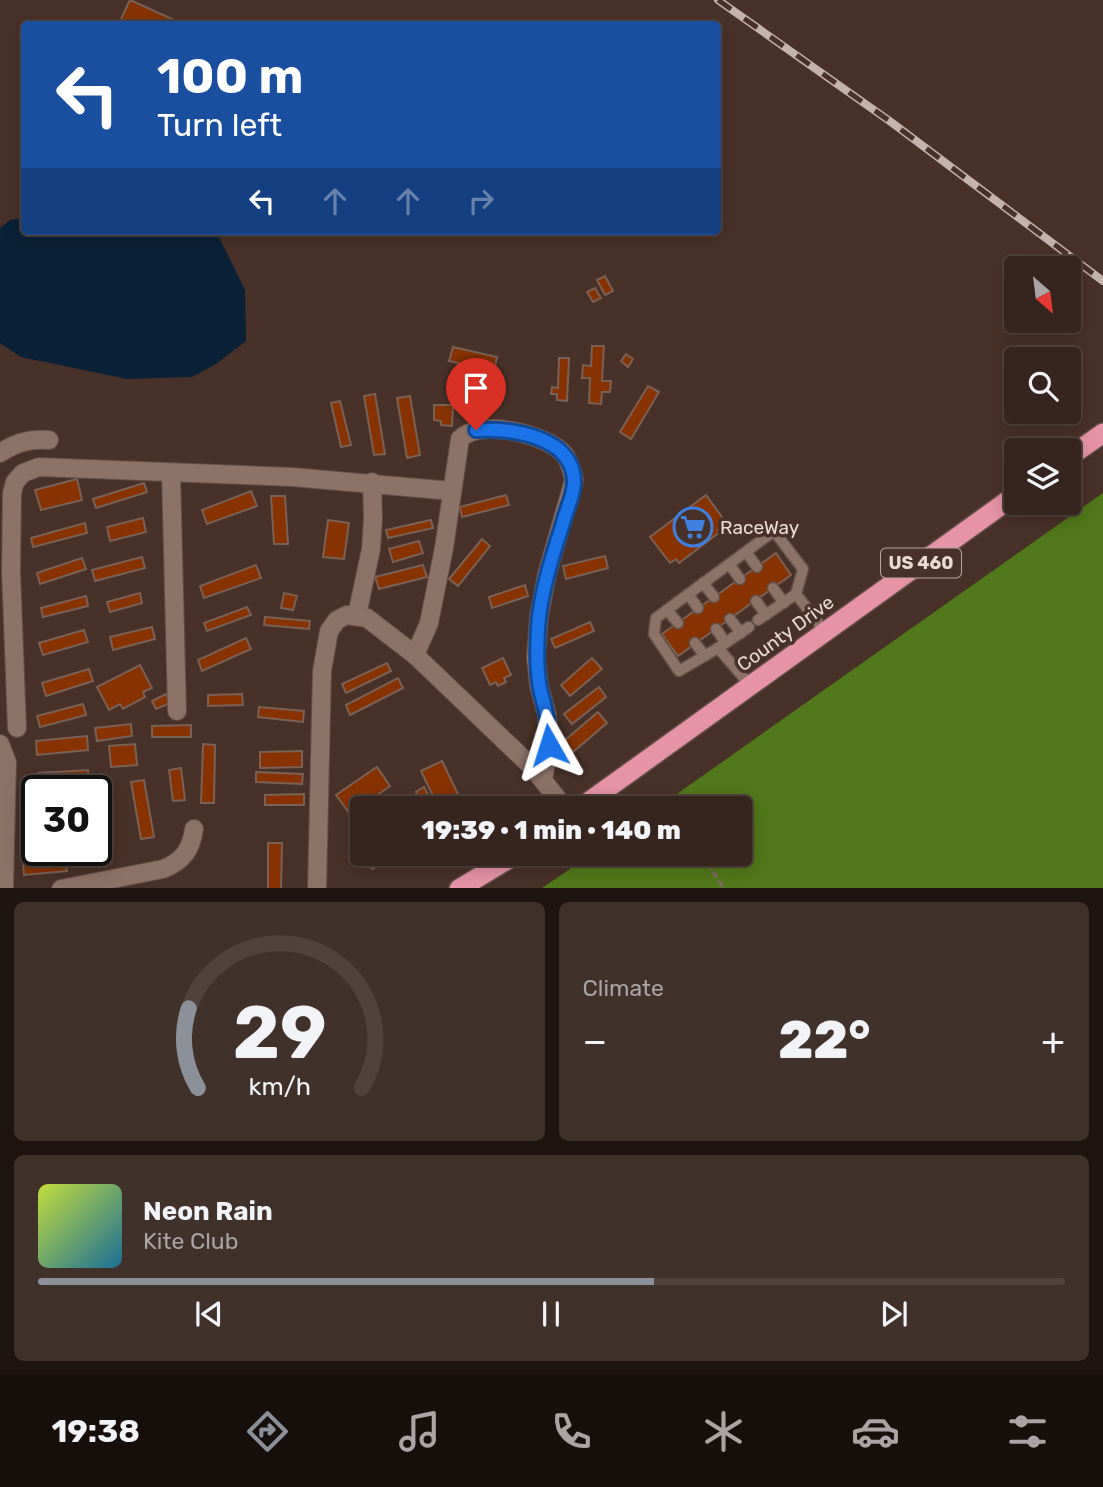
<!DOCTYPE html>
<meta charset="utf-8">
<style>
body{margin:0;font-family:Rubik,sans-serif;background:#41312b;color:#f1f3f6;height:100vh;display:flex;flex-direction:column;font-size:26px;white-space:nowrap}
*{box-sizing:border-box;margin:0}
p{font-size:23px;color:#aaa5a4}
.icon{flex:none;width:38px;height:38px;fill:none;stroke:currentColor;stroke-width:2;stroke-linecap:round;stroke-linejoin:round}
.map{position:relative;height:888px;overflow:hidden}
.panel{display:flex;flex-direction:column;gap:14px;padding:14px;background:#1e1410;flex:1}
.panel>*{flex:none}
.hud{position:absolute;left:21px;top:21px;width:700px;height:214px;border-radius:7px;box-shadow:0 4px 18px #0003,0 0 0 2px #50423c;background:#1a4fa0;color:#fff;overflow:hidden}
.needle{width:46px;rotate:152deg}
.controls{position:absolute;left:1004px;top:256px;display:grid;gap:14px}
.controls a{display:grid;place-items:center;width:77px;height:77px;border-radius:7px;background:#36251e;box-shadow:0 4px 18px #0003,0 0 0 2px #50423c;font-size:35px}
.speed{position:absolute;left:21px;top:775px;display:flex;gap:14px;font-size:35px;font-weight:700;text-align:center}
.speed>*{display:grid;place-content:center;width:91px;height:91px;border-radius:50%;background:#36251e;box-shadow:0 4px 18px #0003,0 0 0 2px #50423c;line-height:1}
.speed .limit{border:4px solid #111;border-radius:10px;background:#fff;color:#111}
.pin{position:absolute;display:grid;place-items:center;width:60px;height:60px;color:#fff;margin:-72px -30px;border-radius:50% 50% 50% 0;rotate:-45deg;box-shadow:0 0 7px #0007}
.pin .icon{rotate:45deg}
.me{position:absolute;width:77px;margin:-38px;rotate:354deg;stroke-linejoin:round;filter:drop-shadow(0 0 5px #0008)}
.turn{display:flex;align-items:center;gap:24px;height:147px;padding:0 21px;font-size:32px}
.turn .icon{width:91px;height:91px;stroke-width:2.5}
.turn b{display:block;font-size:49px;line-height:60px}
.lanes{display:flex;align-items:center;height:66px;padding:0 21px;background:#0003;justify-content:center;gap:35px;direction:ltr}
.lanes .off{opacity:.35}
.big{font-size:52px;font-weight:800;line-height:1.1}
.panel .card{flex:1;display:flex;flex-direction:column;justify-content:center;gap:10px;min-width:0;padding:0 24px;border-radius:10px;background:#41312b}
.panel .dial{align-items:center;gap:0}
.dial svg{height:182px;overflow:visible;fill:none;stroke:#50423c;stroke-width:7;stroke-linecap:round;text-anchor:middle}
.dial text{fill:#f1f3f6;stroke:none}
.song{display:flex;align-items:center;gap:21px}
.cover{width:84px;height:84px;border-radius:10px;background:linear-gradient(135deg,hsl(70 70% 55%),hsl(200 70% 35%))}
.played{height:7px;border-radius:4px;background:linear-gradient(90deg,#8c9099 60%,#50423c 60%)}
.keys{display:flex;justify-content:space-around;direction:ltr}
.heat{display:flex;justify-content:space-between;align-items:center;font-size:38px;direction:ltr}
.panel .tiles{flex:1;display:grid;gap:14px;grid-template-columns:1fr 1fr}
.card:last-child{grid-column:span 2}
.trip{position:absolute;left:350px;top:796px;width:402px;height:70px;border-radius:7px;background:#36251e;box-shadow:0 4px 18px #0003,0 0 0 2px #50423c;font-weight:800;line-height:70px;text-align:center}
.menu{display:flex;height:112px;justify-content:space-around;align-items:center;background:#160f0c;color:#aaa5a4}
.menu .icon{width:49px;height:49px}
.menu .selected{color:#8c9099}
.menu b{font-size:32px;color:#f1f3f6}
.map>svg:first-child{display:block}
.forest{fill:#51781a}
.water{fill:#0a2137}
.building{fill:#883202;stroke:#7a6156;stroke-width:2}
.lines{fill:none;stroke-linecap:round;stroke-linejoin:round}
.service-casing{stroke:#624f47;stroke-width:13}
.minor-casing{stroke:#624f47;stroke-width:20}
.trunk-casing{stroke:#624f47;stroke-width:22}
.path{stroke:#7f6a62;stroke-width:3.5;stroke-dasharray:7 3.5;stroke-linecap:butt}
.service{stroke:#8c7267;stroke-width:10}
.minor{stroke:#8c7267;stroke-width:18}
.trunk{stroke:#e693a7;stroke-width:19}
.rail-casing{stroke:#c4b3ac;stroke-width:8}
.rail{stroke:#483128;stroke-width:5;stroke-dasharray:16;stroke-linecap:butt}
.route-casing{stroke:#114b97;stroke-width:18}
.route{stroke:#1a73e8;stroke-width:12}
.labels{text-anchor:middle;stroke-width:7;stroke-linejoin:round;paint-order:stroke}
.shield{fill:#483128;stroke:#b9a7a0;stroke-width:2}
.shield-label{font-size:18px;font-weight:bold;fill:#e9dad4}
.poi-label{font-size:19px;fill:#e9dad4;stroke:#483128;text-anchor:start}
.street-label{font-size:19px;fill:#e9dad4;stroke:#483128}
</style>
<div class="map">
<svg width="1103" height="889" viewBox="0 0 1103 889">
<rect width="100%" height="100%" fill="#483128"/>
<path class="forest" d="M1103 493V888H542L592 854H740V808H657Z"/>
<path class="water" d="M24 218V231H216L245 290 246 341 216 364 192 377 127 379 21 357 0 343V228L10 220Z"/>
<g class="building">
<path d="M130 0 183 24H126L120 21Z"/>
<path d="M605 276 613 291 605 295 597 280Z"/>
<path d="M595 288 601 298 593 302 587 292Z"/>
<path d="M592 346H604L602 381H611L610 392H602L601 404 589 403 590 378H582L583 365 591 366Z"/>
<path d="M453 347 497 357 494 371 449 361Z"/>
<path d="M626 354 633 359 628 367 621 361Z"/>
<path d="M559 358H569L567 401 557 400V394H551L552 387 558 388Z"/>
<path d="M648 386 659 392 631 439 620 432Z"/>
<path d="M375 394 385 454 374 455 364 396Z"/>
<path d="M410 396 420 455 407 458 397 398Z"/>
<path d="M340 401 351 445 341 447 331 403Z"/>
<path d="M434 405H453L452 426 441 425V421L434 420Z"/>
<path d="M77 479 82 500 41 510 35 490Z"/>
<path d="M144 483 147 492 96 508 93 499Z"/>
<path d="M251 491 257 506 207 524 202 510Z"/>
<path d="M506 495 509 505 462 517 460 507Z"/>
<path d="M706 495 727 524 718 530 720 532 679 563 676 559 670 563 650 537Z"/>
<path d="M271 496H285L288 544H274Z"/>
<path d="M143 518 146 532 110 541 107 527Z"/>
<path d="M328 520 349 523 344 559 323 557Z"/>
<path d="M431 520 433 528 388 538 386 530Z"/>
<path d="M85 523 87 533 33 547 31 538Z"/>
<path d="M482 539 490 546 458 586 449 579Z"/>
<path d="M419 541 423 553 393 562 389 549Z"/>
<path d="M776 553 791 575 678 656 662 634Z"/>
<path d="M605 556 608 568 566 579 563 566Z"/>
<path d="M142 557 145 568 95 581 92 570Z"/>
<path d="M82 558 86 569 40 584 37 573Z"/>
<path d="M256 565 261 578 204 598 200 586Z"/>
<path d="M423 565 427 577 379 589 375 577Z"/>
<path d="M525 585 528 596 492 608 489 597Z"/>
<path d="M140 593 142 603 110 612 107 602Z"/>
<path d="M284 593 297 596 293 610 281 608Z"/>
<path d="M86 596 88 606 43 617 41 608Z"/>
<path d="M247 607 251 615 207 631 204 623Z"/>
<path d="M265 617 310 621 309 629 264 625Z"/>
<path d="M590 622 594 631 555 648 551 639Z"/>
<path d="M152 627 155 639 113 650 110 637Z"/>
<path d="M84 630 88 642 43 655 39 643Z"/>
<path d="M246 638 251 649 202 671 198 660Z"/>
<path d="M503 658 511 675 504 678 506 682 498 686 496 682 490 685 482 668Z"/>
<path d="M592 658 602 669 570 696 561 685Z"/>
<path d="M387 663 391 671 346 693 342 684Z"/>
<path d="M140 665 152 688 143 692 145 697 123 709 120 704 109 710 97 687Z"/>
<path d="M89 669 93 681 46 696 42 683Z"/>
<path d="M398 678 403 688 350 715 346 705Z"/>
<path d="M599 687 606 697 572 724 564 714Z"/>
<path d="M166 694 170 703 156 709 152 701Z"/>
<path d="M242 694 243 705 208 706V695Z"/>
<path d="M83 704 86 715 40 727 37 716Z"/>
<path d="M259 707 304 711 303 722 258 717Z"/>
<path d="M598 712 607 723 573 752 564 741Z"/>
<path d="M131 724 132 736 97 741 95 728Z"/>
<path d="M191 725V737H152V726Z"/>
<path d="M87 736 88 750 37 755 36 741Z"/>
<path d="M135 744 137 765 111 767 109 746Z"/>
<path d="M203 744 215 745 214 803H201Z"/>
<path d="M302 751V767L260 768V752Z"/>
<path d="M442 761 458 794 437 804 421 771Z"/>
<path d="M377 767 390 786 350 814 336 795Z"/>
<path d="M181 768 185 800 173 801 169 770Z"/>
<path d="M88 770 89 783 39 787 38 773Z"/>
<path d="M256 772 303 774 302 784 256 782Z"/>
<path d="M144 780 154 837 141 839 131 782Z"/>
<path d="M424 787 429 796 420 801 416 792Z"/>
<path d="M109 793 113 844 101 845 98 794Z"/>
<path d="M304 794V805H265V795Z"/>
<path d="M268 843H282L281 889H268Z"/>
<path d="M376 854H404L372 869 367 858Z"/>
<path d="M66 859 67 871 24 875 23 863Z"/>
</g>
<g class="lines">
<defs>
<g id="service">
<path d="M746 552 757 567"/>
<path d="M729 564 740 579"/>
<path d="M703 583 714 597"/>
<path d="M773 588 784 603"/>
<path d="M688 594 698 608"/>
<path d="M756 601 766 615"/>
<path d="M667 610 678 623"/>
<path d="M730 619 741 633"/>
<path d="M758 620 796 594"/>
<path d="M716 629 726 643"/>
<path d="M695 643 705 656"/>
<path d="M718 648 749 627"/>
<path d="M751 686 718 648 679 671 654 634 656 618 774 531 803 569 796 594 825 632"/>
</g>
<g id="minor">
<path d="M0 453C17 442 29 439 49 440"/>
<path d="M171 473 177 711"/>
<path d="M357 615 371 549 373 519 372 482"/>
<path d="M415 655 429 623 444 548 460 439C480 418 546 434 564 454 570 462 572 470 574 480L547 574 539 616 536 658 539 686 547 715 549 745 543 780"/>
<path d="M17 728 11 571 12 493 15 482 23 473 39 467 292 477 452 491"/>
<path d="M0 744 7 762 4 889"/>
<path d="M61 889 163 869C183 861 191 850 194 829"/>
<path d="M317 889 322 671 329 631 337 620 347 615 367 618 415 655 532 767 565 808"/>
</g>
<g id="trunk">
<path d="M1069 457 1103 433"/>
<path d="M580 808 1017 494"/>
<path d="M459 889 517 854"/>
</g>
</defs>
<use href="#service" class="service-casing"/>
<use href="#minor" class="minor-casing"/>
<use href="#trunk" class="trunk-casing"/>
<g class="path">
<path d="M655 801 662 808"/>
<path d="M702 854 724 889"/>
</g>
<use href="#service" class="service"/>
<use href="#minor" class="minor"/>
<use href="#trunk" class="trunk"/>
<defs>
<path id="rail" d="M718 0 891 122 1103 281"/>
</defs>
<use href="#rail" class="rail-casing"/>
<use href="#rail" class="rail"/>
</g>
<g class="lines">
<defs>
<path id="route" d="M476 430C510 428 574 436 574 482 574 495 566 510 563 523 553 554 543 585 539 617 537 639 536 660 539 682 540 692 544 702 546 713 549 723 548 735 549 745"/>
</defs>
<use href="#route" class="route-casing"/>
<use href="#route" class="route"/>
</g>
<defs>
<symbol id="supermarket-ring" viewBox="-11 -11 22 22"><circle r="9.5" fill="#483128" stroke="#3f7fe0" stroke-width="1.5"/><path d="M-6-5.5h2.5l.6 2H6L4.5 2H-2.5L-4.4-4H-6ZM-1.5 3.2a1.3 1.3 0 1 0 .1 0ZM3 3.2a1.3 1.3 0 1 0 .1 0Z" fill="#3f7fe0"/></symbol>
</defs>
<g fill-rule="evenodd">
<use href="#supermarket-ring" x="671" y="505" width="44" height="44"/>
</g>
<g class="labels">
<rect class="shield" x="881" y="548.5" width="80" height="29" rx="5"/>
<g class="shield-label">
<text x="921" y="569">US 460</text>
</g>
<g class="poi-label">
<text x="720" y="534">RaceWay</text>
</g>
<g class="street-label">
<text transform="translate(785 633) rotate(-36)" y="7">County Drive</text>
</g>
</g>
</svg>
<div class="controls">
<a><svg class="needle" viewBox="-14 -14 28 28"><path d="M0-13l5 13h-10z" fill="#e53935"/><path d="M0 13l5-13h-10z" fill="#aaa5a4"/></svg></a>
<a><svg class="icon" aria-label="search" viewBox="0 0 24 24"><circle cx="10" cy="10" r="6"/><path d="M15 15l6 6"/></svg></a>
<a><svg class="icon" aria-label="layers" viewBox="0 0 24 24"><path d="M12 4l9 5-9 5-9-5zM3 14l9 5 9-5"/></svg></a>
</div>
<div class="speed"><div class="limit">30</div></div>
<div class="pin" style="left:476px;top:430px;background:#d93025"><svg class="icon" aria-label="arrive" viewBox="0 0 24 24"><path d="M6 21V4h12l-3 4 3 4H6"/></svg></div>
<svg class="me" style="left:549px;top:745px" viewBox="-20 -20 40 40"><path d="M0-17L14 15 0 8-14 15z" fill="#1a73e8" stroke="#fff" stroke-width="4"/></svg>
<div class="trip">19:39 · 1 min · 140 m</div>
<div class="hud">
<div class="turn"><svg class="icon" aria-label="left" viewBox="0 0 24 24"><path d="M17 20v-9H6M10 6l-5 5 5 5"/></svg><div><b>100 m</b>Turn left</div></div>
<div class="lanes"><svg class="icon" aria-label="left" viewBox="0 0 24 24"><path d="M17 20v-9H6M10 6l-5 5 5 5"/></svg><svg class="icon off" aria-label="ahead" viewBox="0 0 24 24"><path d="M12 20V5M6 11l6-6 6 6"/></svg><svg class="icon off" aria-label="ahead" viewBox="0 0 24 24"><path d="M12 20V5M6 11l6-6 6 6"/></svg><svg class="icon off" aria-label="right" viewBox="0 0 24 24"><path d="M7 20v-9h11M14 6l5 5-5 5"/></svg></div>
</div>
</div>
<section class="panel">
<div class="tiles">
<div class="card dial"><svg viewBox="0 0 100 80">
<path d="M14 69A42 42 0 1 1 86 69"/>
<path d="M14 69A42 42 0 0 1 10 34" stroke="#8c9099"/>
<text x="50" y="56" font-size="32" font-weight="700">29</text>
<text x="50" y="72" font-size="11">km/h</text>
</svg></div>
<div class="card"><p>Climate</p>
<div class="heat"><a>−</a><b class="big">22°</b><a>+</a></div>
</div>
<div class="card">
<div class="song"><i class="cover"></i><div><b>Neon Rain</b><p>Kite Club</p></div></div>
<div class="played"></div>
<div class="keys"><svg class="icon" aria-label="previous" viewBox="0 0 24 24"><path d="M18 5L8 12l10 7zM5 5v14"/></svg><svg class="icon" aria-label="pause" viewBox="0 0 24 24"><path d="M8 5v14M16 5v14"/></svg><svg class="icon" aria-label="next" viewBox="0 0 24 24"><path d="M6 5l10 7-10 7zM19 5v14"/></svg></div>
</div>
</div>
</section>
<nav class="menu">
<b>19:38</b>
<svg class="icon selected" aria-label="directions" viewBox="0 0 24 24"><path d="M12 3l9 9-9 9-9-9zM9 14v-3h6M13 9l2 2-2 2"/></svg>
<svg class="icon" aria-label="music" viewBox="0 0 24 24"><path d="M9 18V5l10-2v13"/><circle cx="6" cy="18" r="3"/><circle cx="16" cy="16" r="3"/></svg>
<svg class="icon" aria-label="phone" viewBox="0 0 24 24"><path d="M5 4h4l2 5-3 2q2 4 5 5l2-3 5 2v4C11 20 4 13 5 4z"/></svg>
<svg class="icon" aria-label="climate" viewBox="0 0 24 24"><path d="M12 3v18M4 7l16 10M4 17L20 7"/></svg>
<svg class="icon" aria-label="car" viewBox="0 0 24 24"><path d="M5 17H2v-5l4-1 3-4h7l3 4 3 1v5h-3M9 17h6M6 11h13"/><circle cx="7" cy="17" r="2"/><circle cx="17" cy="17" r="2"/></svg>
<svg class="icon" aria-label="filters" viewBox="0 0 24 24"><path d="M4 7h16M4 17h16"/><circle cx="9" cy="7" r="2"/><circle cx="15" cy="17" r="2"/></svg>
</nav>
